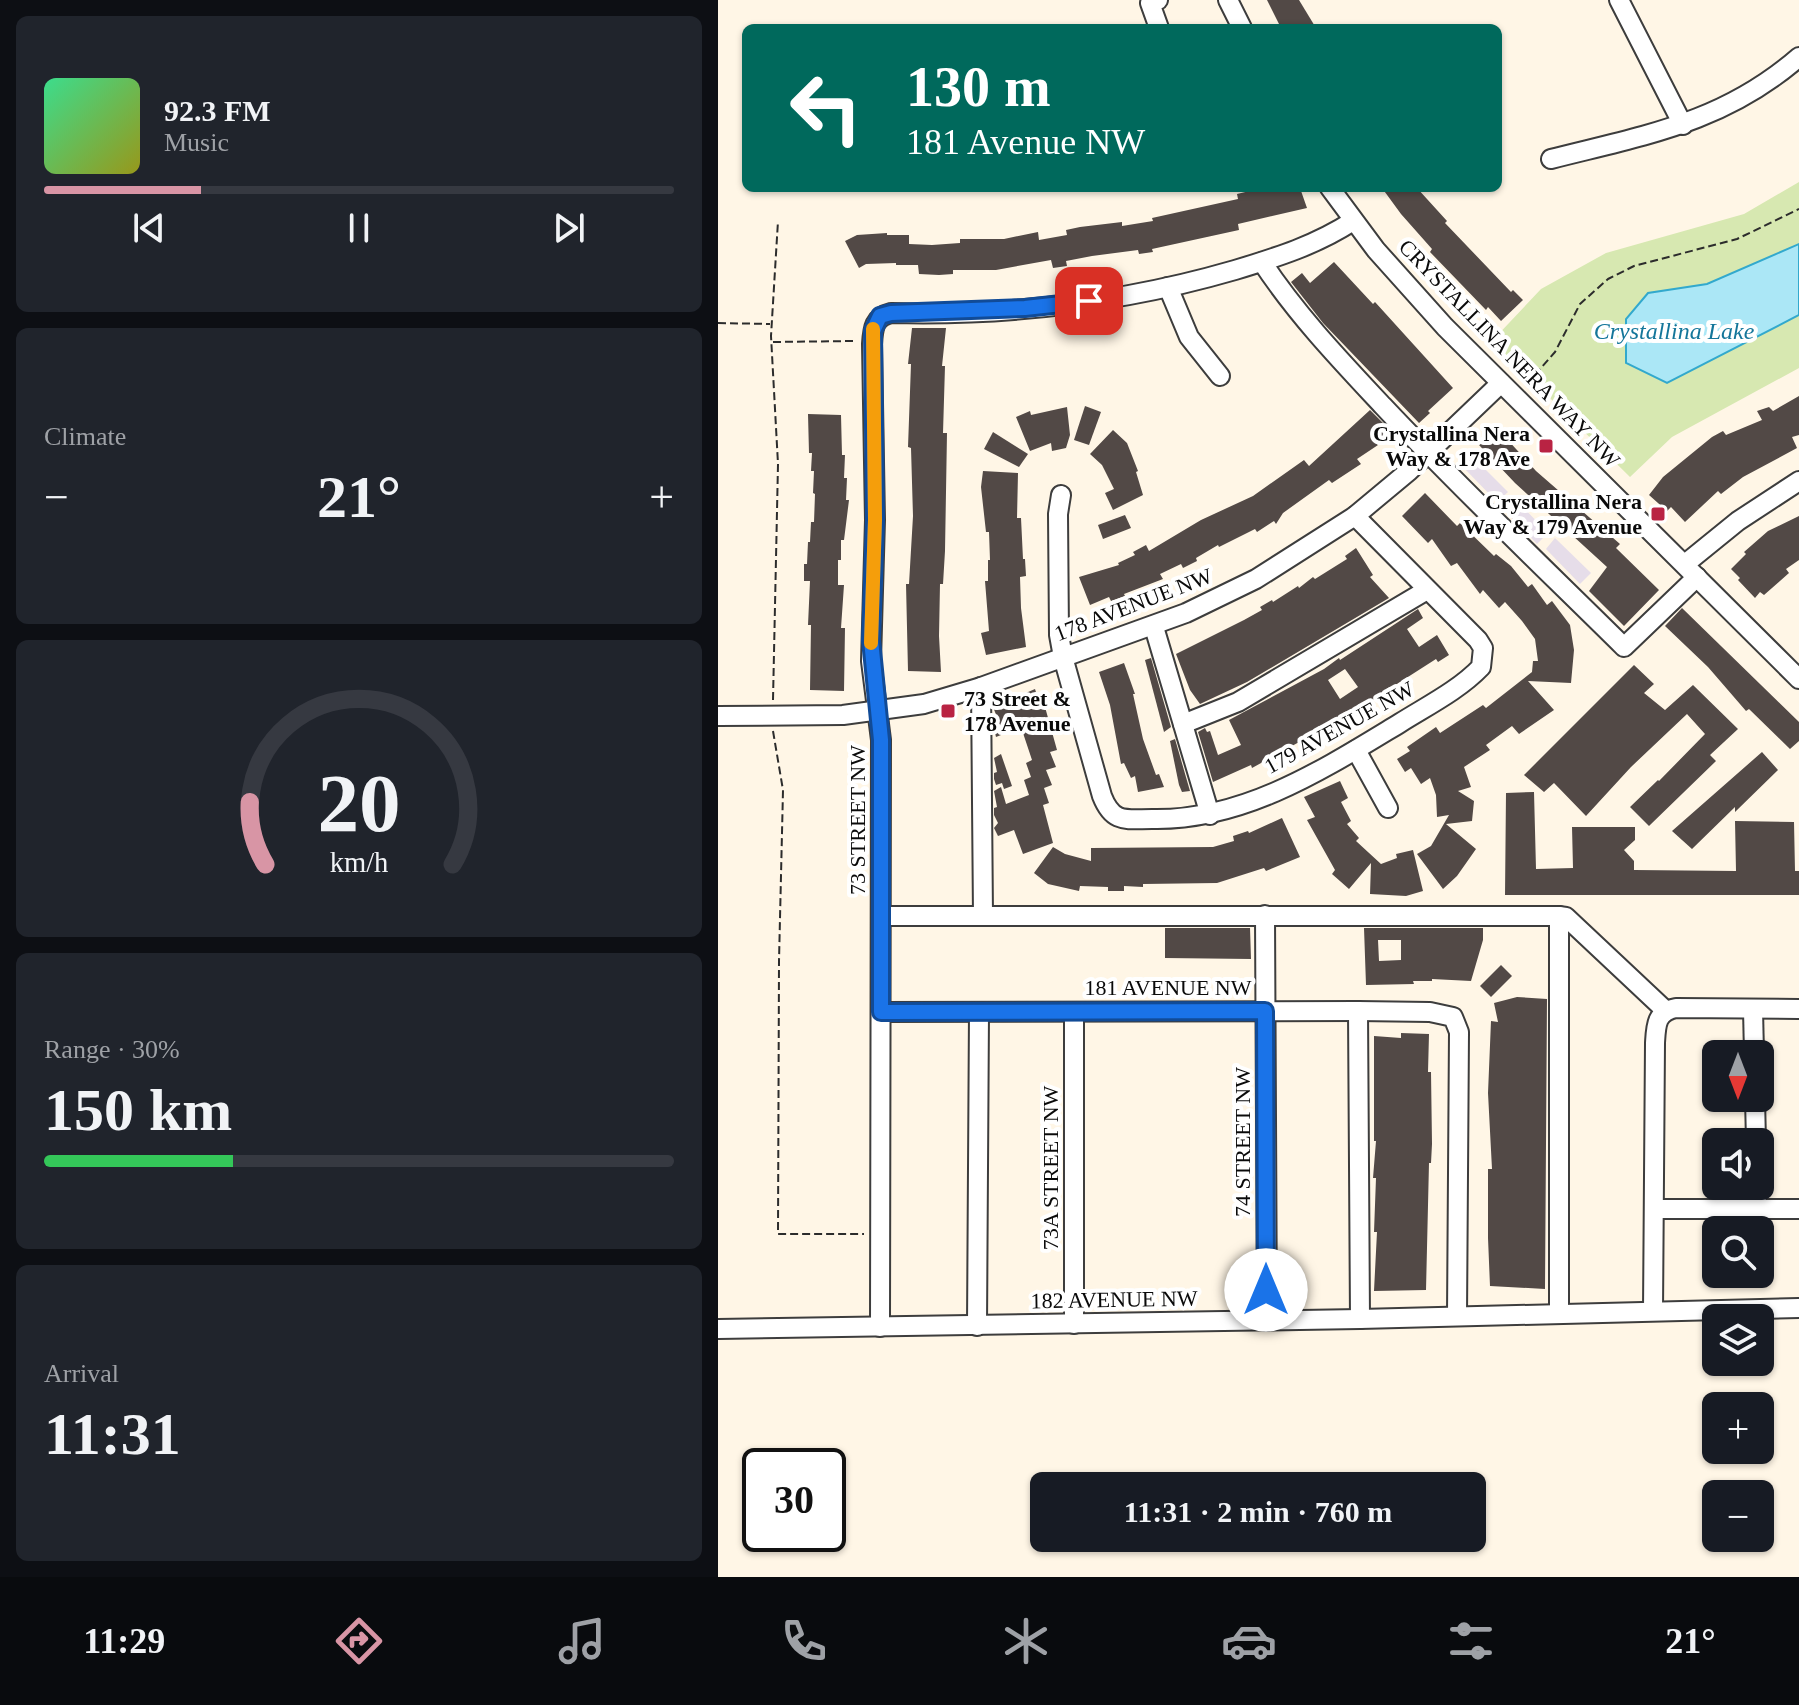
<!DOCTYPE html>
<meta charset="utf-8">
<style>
body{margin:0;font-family:"Times New Roman",serif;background:#20242c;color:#f1f3f6;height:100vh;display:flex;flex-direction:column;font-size:30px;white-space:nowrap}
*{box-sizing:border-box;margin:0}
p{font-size:26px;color:#9ea1a6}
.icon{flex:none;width:44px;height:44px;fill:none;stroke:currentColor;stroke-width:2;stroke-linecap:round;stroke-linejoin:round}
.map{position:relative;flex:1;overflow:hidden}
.sheet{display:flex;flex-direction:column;gap:16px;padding:16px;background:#0d0f14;width:718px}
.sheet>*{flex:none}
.top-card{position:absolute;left:24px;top:24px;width:760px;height:168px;border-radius:12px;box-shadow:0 2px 6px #0004;background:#00695c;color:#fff;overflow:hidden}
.needle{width:52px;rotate:180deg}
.controls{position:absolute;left:984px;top:1040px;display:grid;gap:16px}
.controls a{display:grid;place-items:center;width:72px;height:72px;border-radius:12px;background:#171b24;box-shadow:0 2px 6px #0004;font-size:40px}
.speed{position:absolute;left:24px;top:1448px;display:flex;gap:16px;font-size:40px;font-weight:700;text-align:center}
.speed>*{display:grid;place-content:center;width:104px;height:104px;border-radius:50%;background:#171b24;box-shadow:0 2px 6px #0004;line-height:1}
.speed .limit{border:4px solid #111;border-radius:12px;background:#fff;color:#111}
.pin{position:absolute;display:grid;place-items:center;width:68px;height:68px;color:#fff;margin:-34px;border-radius:16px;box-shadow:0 4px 12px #0006}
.me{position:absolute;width:88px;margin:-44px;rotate:0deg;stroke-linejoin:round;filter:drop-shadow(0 0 6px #0008)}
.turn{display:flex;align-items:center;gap:28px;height:168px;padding:0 32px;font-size:36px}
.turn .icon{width:104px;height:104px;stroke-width:2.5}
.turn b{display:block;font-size:56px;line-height:68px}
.big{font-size:60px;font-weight:600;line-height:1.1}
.sheet .card{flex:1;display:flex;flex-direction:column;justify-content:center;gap:12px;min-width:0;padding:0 28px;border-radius:12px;background:#20242c}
.sheet .dial{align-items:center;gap:0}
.dial svg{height:208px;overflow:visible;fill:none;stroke:#363941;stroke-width:7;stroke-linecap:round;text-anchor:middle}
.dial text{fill:#f1f3f6;stroke:none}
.song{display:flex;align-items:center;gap:24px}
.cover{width:96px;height:96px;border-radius:12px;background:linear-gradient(135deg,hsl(150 70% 55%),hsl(60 70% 35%))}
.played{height:8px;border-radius:4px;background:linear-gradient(90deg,#d895a5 25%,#363941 25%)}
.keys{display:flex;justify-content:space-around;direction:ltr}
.heat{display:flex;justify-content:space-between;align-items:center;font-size:44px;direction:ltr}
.charge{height:12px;border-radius:6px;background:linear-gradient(90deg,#34c759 30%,#363941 0)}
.trip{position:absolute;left:312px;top:1472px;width:456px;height:80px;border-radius:12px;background:#171b24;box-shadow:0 2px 6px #0004;font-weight:600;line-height:80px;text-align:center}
.tabs{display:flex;height:128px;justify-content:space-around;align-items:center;background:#090b0e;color:#9ea1a6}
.tabs .icon{width:56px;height:56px}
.tabs .on{color:#d895a5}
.tabs b{font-size:36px;color:#f1f3f6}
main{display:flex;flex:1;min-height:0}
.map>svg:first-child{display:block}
.industrial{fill:#e6dde9}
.green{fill:#d7e8b1}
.water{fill:#abe7f6;stroke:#32a9cd;stroke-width:2}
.building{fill:#524946;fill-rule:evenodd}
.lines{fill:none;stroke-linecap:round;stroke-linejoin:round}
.minor-casing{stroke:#3d3d3d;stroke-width:22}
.path{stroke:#2c2c2c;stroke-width:2;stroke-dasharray:8 4;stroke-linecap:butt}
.minor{stroke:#fff;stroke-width:18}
.route-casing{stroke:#114b97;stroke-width:20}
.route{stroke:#1a73e8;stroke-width:14}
.slow{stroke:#f59e0b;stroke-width:14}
.poi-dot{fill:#b92343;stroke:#fff;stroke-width:3}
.labels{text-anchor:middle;stroke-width:8;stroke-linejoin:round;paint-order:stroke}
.street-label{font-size:22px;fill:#0a0a0a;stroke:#fff}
.poi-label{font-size:22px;font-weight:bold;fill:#0a0a0a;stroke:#fff;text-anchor:end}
.water-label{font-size:24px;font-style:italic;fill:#14769a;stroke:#fff}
</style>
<main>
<section class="sheet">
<div class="card">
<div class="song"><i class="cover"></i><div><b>92.3 FM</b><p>Music</p></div></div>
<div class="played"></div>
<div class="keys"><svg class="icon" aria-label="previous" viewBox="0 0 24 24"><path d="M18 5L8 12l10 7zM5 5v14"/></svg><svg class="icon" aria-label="pause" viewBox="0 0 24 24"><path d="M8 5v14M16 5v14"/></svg><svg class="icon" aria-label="next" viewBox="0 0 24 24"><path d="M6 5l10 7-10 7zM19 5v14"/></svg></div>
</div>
<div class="card"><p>Climate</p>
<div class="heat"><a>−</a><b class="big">21°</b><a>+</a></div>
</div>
<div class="card dial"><svg viewBox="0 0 100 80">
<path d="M14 69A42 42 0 1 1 86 69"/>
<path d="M14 69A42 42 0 0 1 8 45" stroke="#d895a5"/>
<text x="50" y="56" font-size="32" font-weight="700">20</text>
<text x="50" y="72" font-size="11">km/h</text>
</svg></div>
<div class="card"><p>Range · 30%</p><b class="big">150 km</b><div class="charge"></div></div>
<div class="card"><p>Arrival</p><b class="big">11:31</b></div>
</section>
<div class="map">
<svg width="1081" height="1577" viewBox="0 0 1081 1577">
<rect width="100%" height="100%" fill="#fff6e6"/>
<g class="industrial">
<path d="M754 456 790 492 779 502 745 467Z"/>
<path d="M795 497 830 533 819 544 785 509Z"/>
<path d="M837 538 873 573 862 584 828 549Z"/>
</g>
<path class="green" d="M1081 182V368L954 437 912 477 774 341 823 289 888 253 1026 214Z"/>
<path class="water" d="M1081 244V315L949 383 908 363V319L930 293 989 284Z"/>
<g class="building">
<path d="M549 0H581L598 28H563Z"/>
<path d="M544 188H582L589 208 520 224 521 230 434 249 435 252 421 254 420 250 374 256 348 261 349 266 335 268 333 260 278 270H235V274L221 275 201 274 200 265H178V263L148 264 141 268 127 241 139 235 169 233V235H191V244L214 245 242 243V239H286L320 232 321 240 349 235 348 230 362 227 404 222V226L435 221 434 218 520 199 519 194Z"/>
<path d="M664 188H699L729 221 727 223 793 292 795 290 805 300 783 321 770 307 768 310 712 252 714 249 683 214Z"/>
<path d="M616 262 655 304 657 302 735 388 710 411 712 413 701 423 605 323 573 282 584 273 592 283Z"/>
<path d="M194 328H228L224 366H227L225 433H229L227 551 225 584H222L221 636 223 672 190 671 188 584H191L195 516 193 448 190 447 193 364H190Z"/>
<path d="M1081 396V435L1074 437 1079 448 1025 477 1003 494 1000 491 967 522 953 507 949 511 931 495 945 477 994 437 1005 431 1008 435 1044 420 1039 411 1051 407 1055 411Z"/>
<path d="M367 406 383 412 371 445 356 440Z"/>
<path d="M349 407 352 435 348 448 334 451 333 443 312 451 298 417 312 411 313 415Z"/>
<path d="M652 410 672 430 657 442 660 445 639 459 643 464 614 483 611 480 565 513 558 524 556 521 539 532 537 529 501 547 500 545 478 558 479 561 465 568 463 564 442 574 445 579 406 594 407 596 393 601 391 597 372 605 361 577 401 565 400 563 417 555 415 552 428 545 431 551 483 520 535 496 586 460 591 466Z"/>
<path d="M90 414 123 415 124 455H127L126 478H129L128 500H131L126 540H123V560H120V585H126L123 628H127L126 691 92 690 93 625H90L92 581H86V564H89L90 542H92L93 522H96L97 494 95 493 96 471H93L94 453H91Z"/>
<path d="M779 428 818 471 902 544 898 548 941 590 906 626 871 591 889 567 797 483 761 445Z"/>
<path d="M395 430 409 443 420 471 418 472 425 495 395 510 387 493 396 489 384 465 372 454Z"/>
<path d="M275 432 310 454 301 467 266 449Z"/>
<path d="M265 471 300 473 299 518H303L305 559H307L308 576 302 577 303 608 308 647 268 655 263 633 271 631 267 581H270V560H272L271 532H268L263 487Z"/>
<path d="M707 493 739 526 742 523 776 556 778 554 793 566 810 587 814 584 829 605 834 601 852 625 856 650 853 683 810 681 836 710 801 734 794 726 768 745 772 750 746 767 753 787 740 791 756 801 754 821 728 824 758 849 739 876 725 889 699 854 713 846 731 815 719 817 718 795 712 778 703 784 693 768 687 772 679 759 692 751 689 747 718 727 722 733 765 705 768 708 814 672 815 661H820L817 639 804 621 787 602 781 608 765 590 762 594 739 563 733 566 714 539 710 543 684 516Z"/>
<path d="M407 515 413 528 385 539 380 525Z"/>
<path d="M1081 516V560L1068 569 1071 573 1046 595 1042 592 1037 598 1020 580 1022 578 1013 569 1028 554 1026 552 1050 531Z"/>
<path d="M638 548 655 575 652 577 671 598 529 682 482 704 472 690 458 654 526 620 544 610 542 607 554 600 555 602 580 586 581 588 595 577 597 579 629 559 627 556Z"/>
<path d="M964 608 1081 722V741L1072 749 1031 709 1028 711 990 667 947 626Z"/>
<path d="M700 609 705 618 689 629 701 647 719 635 731 655 720 662 718 659 668 691 647 705 650 708 638 716 636 712 534 768 533 765 495 782 480 732 487 728 489 732 492 731 500 755 523 745 511 720 606 669 621 658 622 660ZM627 669 640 687 622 699 610 680Z"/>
<path d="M433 658 453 727 446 732 427 660Z"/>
<path d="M406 663 417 694H415L425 739 438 775 441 774 446 787 420 792 417 776 413 778 406 763 403 764 392 705 381 672Z"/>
<path d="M916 665 936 684 926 693 947 710 975 685 1020 729 992 755 998 761 931 826 912 807 940 780 941 781 987 734 969 714 913 767 868 816 836 783 826 792 806 775Z"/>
<path d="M317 689 323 708 327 707 339 750 332 752 338 767 328 770 334 785 326 788 331 803 325 805 335 843 305 854 296 830 280 836 276 828 280 823 276 815V808L279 807 276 791 283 787 288 804 311 795 306 780 313 777 308 763 314 760 303 727 278 737 275 725 281 722 275 707Z"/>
<path d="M457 739 472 791 464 792 461 785 452 741Z"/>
<path d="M1044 752 1060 770 1017 812V807L974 849 954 831Z"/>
<path d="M283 754 294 786 286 789 284 783 278 785 276 779V773L279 772 276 758Z"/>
<path d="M622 781 630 798 623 802 633 821 629 824 641 838 638 841 663 864 679 858 678 854 695 850 705 891 688 896 652 894 653 863 631 889 614 874 617 870 589 820 597 817 586 797Z"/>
<path d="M816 792 818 869 855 868 854 827H917V840L906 850 916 861V870L1018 871 1017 821 1076 822 1077 871H1081V895H787L788 793Z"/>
<path d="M564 818 582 857 548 871 546 868 499 883 425 884V887L406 886V891H390V887L362 886 361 891 330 884 316 873 335 847 347 854 373 861V848L495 847 516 841 515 836 530 831 531 833Z"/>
<path d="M447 928H532L533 959 447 958Z"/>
<path d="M646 928H765V940L753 981 714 979V981H695L696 984 648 985ZM660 940H683V960L661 961Z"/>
<path d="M783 965 794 976 773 997 762 986Z"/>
<path d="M799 997 829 999 827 1289 772 1286 770 1238V1169H774L770 1093 773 1021 780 1022 776 1003Z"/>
<path d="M683 1033 711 1034 710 1072H713L714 1144 713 1163H711L708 1290 656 1291 659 1232H656L658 1178H655L658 1141H656V1036L683 1038Z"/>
</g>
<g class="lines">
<defs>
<g id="minor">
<path d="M440 0 432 3 441 28"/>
<path d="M510 0 524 28"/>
<path d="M901 0 965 125"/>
<path d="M833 159C927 135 1005 123 1081 57"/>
<path d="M612 188 658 250 727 327 1081 679"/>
<path d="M544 262C579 315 622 360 665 406 743 489 825 567 906 647L979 577"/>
<path d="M450 287 471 337 502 376"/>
<path d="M343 495 340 514 341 635 345 657 384 796C395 824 408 819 434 819 526 821 606 769 682 723 709 706 741 690 763 667L765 648 760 640 637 516"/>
<path d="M967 564 1020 521 1081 481"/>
<path d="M436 627 492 815"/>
<path d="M263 687 265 916"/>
<path d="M0 716 125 715 206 704 263 687 468 613 538 579 637 516 691 471 783 383"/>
<path d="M465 724 520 702 709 590"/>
<path d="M638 750 670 808"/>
<path d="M547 915 549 1321"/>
<path d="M163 916H841L848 917 947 1010"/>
<path d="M1035 1009 1036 1054"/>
<path d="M640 1011 642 1319"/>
<path d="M163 1012 640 1011 712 1012 735 1017 741 1032 739 1316"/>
<path d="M356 1012V1324"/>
<path d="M1037 1098 1038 1142"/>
<path d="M1038 1186 1039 1209"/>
<path d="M936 1209H1081"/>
<path d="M935 1311 937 1043C938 1025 938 1012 958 1008L1081 1009"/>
<path d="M841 1313V916"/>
<path d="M259 1326 261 1012"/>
<path d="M162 1327 163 740 153 661 157 520 154 344C155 328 156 317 173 313 288 316 407 302 517 270 560 257 598 245 635 221"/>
<path d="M0 1329 642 1319 1081 1308"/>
</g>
</defs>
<use href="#minor" class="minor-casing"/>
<g class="path">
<path d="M0 323 52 324"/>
<path d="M55 342 137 341"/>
<path d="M809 384 837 352 862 304 890 279 916 266 1019 239 1081 209"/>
<path d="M55 700 60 464 53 336 60 221"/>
<path d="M55 731 65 790 61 961 60 1234H146"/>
</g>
<use href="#minor" class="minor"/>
</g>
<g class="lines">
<defs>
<path id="route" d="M371 301 307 308 173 313 162 316 155 331 157 520 153 640 163 740V1012L547 1011 548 1290"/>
</defs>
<use href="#route" class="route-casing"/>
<use href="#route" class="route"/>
<path class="slow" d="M153 643 157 520 155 329"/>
</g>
<g class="poi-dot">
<rect x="820" y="438" width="16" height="16" rx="4"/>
<rect x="932" y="506" width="16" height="16" rx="4"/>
<rect x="222" y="703" width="16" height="16" rx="4"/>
</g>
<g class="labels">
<g class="street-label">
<text transform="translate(792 353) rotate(46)" y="8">CRYSTALLINA NERA WAY NW</text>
<text transform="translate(415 604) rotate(-21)" y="8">178 AVENUE NW</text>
<text transform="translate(621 727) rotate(-29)" y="8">179 AVENUE NW</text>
<text transform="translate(139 820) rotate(-90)" y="8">73 STREET NW</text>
<text x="450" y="995">181 AVENUE NW</text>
<text transform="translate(524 1142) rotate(-90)" y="8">74 STREET NW</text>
<text transform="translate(332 1168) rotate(-90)" y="8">73A STREET NW</text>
<text transform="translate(396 1299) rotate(-1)" y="8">182 AVENUE NW</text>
</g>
<g class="poi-label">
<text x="812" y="441">Crystallina Nera<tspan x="812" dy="25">Way &amp; 178 Ave</tspan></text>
<text x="924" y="509">Crystallina Nera<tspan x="924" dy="25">Way &amp; 179 Avenue</tspan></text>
<text x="246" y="706" text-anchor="start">73 Street &amp;<tspan x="246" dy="25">178 Avenue</tspan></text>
</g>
<g class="water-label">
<text x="956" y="339">Crystallina Lake</text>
</g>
</g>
</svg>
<div class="controls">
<a><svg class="needle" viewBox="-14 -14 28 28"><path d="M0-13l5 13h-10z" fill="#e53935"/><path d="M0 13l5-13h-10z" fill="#9ea1a6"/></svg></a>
<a><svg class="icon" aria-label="sound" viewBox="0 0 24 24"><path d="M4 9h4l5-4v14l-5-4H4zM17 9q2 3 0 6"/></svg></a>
<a><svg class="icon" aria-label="search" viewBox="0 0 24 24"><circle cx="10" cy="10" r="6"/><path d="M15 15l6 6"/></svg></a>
<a><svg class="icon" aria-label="layers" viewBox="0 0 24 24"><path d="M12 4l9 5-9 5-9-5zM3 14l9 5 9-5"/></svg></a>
<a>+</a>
<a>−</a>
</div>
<div class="speed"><div class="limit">30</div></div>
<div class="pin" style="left:371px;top:301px;background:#d93025"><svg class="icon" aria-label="arrive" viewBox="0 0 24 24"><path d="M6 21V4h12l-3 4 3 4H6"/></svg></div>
<svg class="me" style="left:548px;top:1290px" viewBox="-20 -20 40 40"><circle r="19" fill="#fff"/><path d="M0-13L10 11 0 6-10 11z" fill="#1a73e8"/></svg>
<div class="trip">11:31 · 2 min · 760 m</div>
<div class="top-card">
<div class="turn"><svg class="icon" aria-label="left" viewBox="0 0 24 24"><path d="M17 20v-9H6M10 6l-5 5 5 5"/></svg><div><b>130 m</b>181 Avenue NW</div></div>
</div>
</div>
</main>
<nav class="tabs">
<b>11:29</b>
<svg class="icon on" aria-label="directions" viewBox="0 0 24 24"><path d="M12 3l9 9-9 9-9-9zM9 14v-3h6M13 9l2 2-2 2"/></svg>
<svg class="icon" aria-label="music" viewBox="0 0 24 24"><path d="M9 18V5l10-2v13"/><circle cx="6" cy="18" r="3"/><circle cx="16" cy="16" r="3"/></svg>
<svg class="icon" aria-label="phone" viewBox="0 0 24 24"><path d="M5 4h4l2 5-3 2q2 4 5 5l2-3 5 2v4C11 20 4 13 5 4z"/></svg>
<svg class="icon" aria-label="climate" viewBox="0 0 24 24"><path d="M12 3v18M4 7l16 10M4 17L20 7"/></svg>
<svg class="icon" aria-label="car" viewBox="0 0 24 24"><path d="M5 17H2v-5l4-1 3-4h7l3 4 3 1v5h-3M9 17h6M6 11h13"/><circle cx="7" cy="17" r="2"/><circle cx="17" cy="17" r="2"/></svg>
<svg class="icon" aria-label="filters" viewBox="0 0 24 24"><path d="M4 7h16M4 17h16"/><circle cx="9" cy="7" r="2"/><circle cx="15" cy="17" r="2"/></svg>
<b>21°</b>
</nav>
